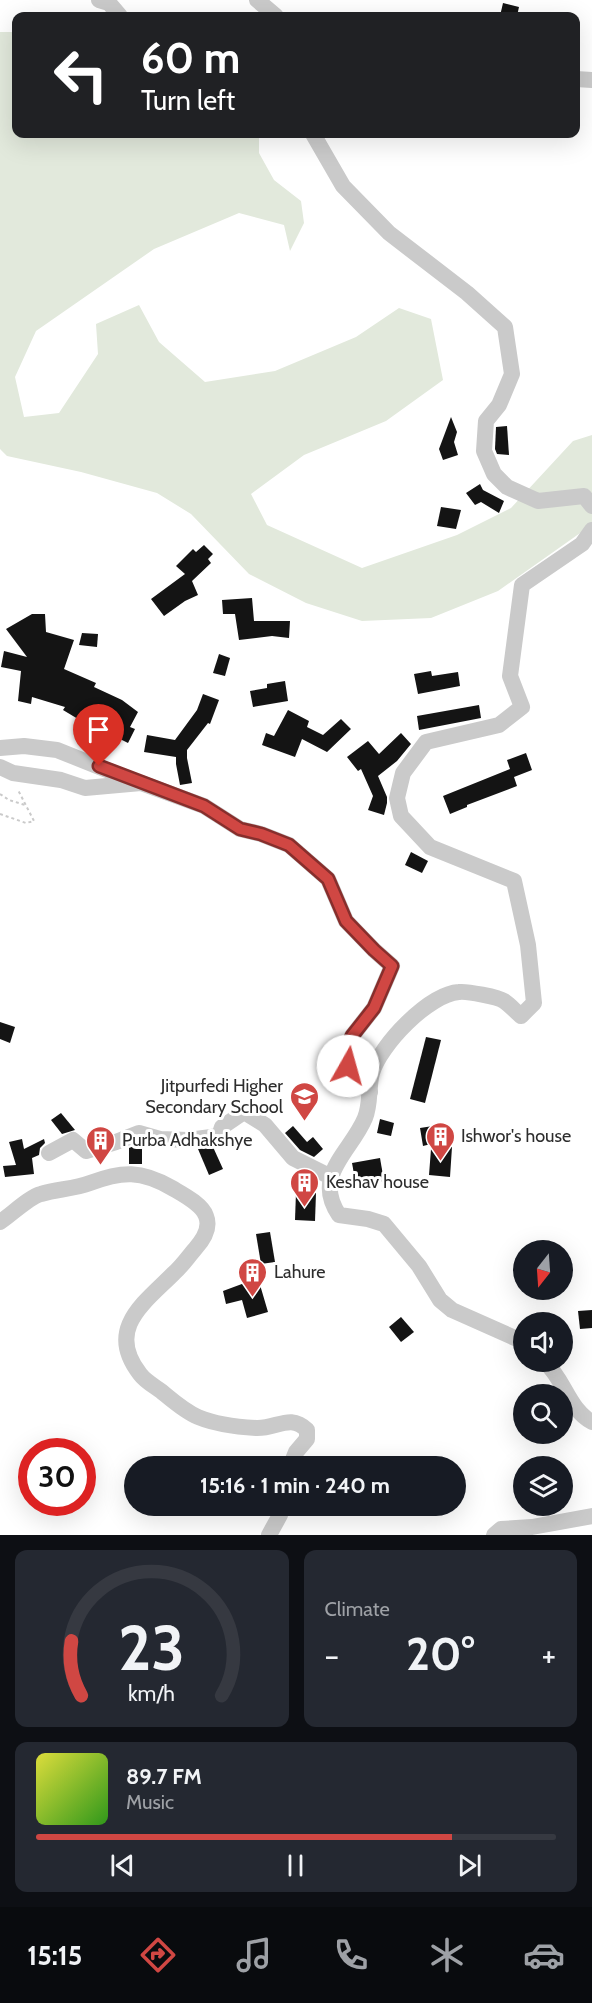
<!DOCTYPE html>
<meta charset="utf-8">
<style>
body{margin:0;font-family:Cabin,sans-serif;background:#242831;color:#f1f3f6;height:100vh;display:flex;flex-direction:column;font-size:22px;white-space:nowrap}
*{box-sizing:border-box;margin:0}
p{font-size:20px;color:#9ea1a6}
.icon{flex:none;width:33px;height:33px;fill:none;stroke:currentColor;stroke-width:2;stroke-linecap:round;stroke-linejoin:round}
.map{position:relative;height:1535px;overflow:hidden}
.drawer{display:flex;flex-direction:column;gap:15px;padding:15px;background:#0d0f14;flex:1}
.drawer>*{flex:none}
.guide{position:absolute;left:12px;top:12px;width:568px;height:126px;border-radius:12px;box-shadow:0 6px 24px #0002;background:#202124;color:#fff;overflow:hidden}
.needle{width:39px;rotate:197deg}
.tools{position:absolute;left:513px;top:1240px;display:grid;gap:12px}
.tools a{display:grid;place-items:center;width:60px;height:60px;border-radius:50%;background:#171b24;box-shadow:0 6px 24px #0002;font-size:30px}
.speed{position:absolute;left:18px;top:1438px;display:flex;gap:12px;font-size:30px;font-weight:700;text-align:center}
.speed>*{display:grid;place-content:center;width:78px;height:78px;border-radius:50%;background:#171b24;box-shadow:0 6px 24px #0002;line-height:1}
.speed .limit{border:9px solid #d22;background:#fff;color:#111}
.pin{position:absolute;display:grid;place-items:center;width:51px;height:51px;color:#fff;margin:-62px -26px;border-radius:50% 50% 50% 0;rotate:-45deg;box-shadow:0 0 6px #0007}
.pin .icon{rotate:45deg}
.me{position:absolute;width:66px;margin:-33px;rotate:7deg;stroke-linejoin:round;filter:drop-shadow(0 0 4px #0008)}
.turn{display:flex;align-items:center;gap:21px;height:126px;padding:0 30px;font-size:27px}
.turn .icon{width:78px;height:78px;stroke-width:2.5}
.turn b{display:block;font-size:42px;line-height:51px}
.big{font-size:45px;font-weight:700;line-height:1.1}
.drawer .tile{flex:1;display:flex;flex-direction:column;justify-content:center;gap:9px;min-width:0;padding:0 21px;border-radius:12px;background:#242831}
.drawer .dial{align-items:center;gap:0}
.dial svg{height:156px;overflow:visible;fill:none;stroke:#363941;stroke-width:7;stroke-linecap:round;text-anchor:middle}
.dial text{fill:#f1f3f6;stroke:none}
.song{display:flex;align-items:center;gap:18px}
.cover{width:72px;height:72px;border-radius:9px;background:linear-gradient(135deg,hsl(60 70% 55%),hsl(110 70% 35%))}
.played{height:6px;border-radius:3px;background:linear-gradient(90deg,#d04743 80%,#363941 80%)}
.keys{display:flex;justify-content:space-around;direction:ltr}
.heat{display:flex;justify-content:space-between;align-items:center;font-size:33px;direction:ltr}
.drawer .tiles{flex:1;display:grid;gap:15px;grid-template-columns:1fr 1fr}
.tile:last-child{grid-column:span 2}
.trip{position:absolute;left:124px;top:1456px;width:342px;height:60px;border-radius:30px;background:#171b24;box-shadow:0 6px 24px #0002;font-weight:700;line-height:60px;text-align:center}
.dock{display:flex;height:96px;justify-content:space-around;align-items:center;background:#090b0e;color:#9ea1a6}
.dock .icon{width:42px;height:42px}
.dock .current{color:#d04743}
.dock b{font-size:27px;color:#f1f3f6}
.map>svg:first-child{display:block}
.green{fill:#e2e9dc}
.building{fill:#141414}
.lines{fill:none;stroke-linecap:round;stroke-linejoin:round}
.path{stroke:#cacaca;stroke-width:2;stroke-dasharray:3 3;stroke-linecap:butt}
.minor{stroke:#cacaca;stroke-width:16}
.route-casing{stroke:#872e2c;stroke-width:15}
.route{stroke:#d04743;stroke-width:10}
.labels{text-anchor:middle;stroke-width:6;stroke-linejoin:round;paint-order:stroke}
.poi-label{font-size:18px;fill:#2d2d2d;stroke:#fff;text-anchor:start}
</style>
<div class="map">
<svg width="592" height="1535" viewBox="0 0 592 1535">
<rect width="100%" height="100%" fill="#fff"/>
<path class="green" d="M0 32H16V134H259V153L274 180 301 201 304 223 290 251 284 225 239 213 154 249 36 331 15 377 24 417 59 413 98 354 96 324 139 305 159 342 205 382 275 371 356 337 399 308 431 319 443 380 386 421 304 455 251 494 267 525 362 568 457 535 511 508 573 441 592 435V529L583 531 498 591 431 618 362 621 306 603 249 574 191 514 157 493 81 472 7 456 0 449Z"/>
<g class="building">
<path d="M503 3 519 7 517 16H500Z"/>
<path d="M451 417 457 432 454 442 458 455 443 460 439 449Z"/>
<path d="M507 426 509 455 497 454 495 449 496 427Z"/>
<path d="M480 484 483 490 504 501 499 513 481 502 475 505 466 493Z"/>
<path d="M441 507 461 510 456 529 437 526Z"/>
<path d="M204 545 213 554 208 559 211 563 192 581 198 595 185 601 164 616 151 599 185 574 176 566 193 549 196 552Z"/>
<path d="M252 598 254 621H290L289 638 272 636 239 640 235 614H223L222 600Z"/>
<path d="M32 614H45L46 632 74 640 64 669 96 683 94 687 122 700 138 712 130 727 135 729 128 743 100 729 98 731 63 710 65 707 32 697 31 704 18 701 21 671 1 667 4 651 27 657 6 629Z"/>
<path d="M82 633 98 634 97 647 79 645Z"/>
<path d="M219 654 230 658 225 676 213 673Z"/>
<path d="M431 671 432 676 458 672 460 686 418 694 414 674Z"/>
<path d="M285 681 288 701 253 707 250 691 267 688V684Z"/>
<path d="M203 694 219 700 210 724 208 723 187 750V758L192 783 180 785 176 764V757L144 752 147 735 175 740 197 710Z"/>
<path d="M479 705 481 718 419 730 417 716Z"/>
<path d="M288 710 309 721 307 727 323 735 341 719 351 729 327 752 302 739 295 757 262 745 266 733 274 736Z"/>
<path d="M401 733 411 744 397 761 378 776 387 797V803L384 815 368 810 373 796 361 769 358 771 347 757 368 741 379 754Z"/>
<path d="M526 753 532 770 514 777 517 786 467 805V807L450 814 443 796 510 769 507 760Z"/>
<path d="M411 852 428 861 422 873 405 865Z"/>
<path d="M0 1022 15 1027 10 1043 0 1039Z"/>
<path d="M426 1037 441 1040 425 1103 410 1099Z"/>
<path d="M61 1113 75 1130 62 1134 51 1120Z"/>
<path d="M380 1119 394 1123 391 1136 377 1133Z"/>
<path d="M446 1124 450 1147H452L450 1177 429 1175 431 1149 436 1148 431 1147V1144L423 1146 420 1128Z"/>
<path d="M293 1126 307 1142 313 1137 323 1149 314 1157 300 1150 285 1133Z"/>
<path d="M22 1139 24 1149 44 1139 45 1143 40 1148 39 1155 32 1158 34 1174 5 1177 3 1166 16 1165 9 1142Z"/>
<path d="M140 1144 142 1145V1164H129V1148Z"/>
<path d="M213 1147 223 1169 209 1175 198 1149Z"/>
<path d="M380 1158 384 1181 356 1185 352 1163Z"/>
<path d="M296 1192 316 1193 315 1221 295 1220Z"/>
<path d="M270 1232 275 1262 261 1264 256 1234Z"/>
<path d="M258 1278 268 1312 247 1318 242 1300 226 1304 223 1291Z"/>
<path d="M592 1310V1328L580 1329 578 1311Z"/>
<path d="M401 1317 414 1332 401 1342 389 1327Z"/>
</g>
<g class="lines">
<g class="path">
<path d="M0 794 9 800 25 805"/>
<path d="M0 814 26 823 34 821 18 790"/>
</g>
<g class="minor">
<path d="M99 0 109 3 120 16"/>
<path d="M257 0 276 16"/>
<path d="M576 79 592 80"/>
<path d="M313 134 343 186 389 233 467 293 505 327 512 374 499 405 486 421 484 451 494 474 507 487 538 501 584 496 592 506"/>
<path d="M0 748 24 746 57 750 137 782"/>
<path d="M0 767 13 773 61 780 85 788 141 783 204 806 240 829 261 834 289 845 328 879 346 921 374 950 392 966 374 1008 352 1036 346 1051 348 1066 354 1080 370 1092"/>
<path d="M49 1153 73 1140 86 1151 116 1142 139 1133 160 1139 188 1140 219 1136 222 1127 244 1112 265 1125 293 1158 331 1177"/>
<path d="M0 1222C11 1215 29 1197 41 1194 57 1189 74 1189 90 1183 122 1171 141 1170 172 1188 182 1194 202 1204 206 1216 211 1228 203 1240 195 1249 188 1257 182 1266 174 1273 144 1303 105 1329 140 1374 145 1381 154 1386 161 1391 172 1400 184 1411 198 1417 215 1424 238 1427 256 1428 277 1429 290 1413 307 1430V1439L296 1452 290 1467"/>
<path d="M524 1342 452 1310 440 1300 419 1266 384 1224 368 1219 339 1215C312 1175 351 1152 365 1118 371 1103 368 1088 372 1073 380 1045 429 994 459 992 467 991 498 997 504 1001 510 1005 515 1011 521 1016L534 1003 528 945 514 881 430 847 401 816 397 798 403 773 426 742 499 725 522 707 510 676 522 585 582 544 592 530"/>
<path d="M545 1362C564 1379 569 1410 592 1422"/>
<path d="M269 1535 280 1515 282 1506"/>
<path d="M494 1535 501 1529 532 1527 592 1516"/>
</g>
</g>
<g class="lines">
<defs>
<path id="route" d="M99 766 204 806 240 829 261 834 289 845 328 879 346 921 374 950 392 966 374 1008 352 1036 346 1051 348 1066"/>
</defs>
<use href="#route" class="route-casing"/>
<use href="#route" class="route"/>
</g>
<defs>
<symbol id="school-pin" viewBox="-11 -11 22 30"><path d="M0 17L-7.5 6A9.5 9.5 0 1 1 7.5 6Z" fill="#d04743" stroke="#fff"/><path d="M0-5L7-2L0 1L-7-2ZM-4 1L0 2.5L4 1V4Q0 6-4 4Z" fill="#fff"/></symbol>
<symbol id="building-pin" viewBox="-11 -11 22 30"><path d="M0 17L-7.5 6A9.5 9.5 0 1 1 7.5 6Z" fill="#d04743" stroke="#fff"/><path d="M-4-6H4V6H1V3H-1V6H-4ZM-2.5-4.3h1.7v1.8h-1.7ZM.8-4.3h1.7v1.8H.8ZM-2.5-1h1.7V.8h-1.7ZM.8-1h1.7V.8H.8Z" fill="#fff"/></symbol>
</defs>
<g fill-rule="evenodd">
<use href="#school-pin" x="288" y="1080" width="33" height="45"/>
<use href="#building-pin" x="424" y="1120" width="33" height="45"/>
<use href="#building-pin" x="84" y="1124" width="33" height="45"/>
<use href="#building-pin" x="288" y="1166" width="33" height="45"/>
<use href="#building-pin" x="236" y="1256" width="33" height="45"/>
</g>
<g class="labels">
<g class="poi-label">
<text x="283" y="1092" text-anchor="end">Jitpurfedi Higher<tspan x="283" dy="21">Secondary School</tspan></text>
<text x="461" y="1142">Ishwor's house</text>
<text x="122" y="1146">Purba Adhakshye</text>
<text x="326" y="1188">Keshav house</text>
<text x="274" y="1278">Lahure</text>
</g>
</g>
</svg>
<div class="tools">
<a><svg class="needle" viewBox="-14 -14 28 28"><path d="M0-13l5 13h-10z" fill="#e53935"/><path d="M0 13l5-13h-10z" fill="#9ea1a6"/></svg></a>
<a><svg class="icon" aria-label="sound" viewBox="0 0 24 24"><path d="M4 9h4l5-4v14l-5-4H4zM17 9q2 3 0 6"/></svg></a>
<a><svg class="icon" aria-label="search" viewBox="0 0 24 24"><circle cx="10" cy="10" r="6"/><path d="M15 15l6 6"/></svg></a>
<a><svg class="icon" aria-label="layers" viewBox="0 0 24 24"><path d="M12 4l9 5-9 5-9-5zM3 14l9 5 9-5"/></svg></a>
</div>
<div class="speed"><div class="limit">30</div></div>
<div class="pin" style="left:99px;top:766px;background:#d93025"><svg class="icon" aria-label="arrive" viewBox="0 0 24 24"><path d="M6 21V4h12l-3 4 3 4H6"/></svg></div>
<svg class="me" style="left:348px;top:1066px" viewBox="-20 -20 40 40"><circle r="19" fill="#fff"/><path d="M0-13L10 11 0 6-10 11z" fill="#d04743"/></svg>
<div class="trip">15:16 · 1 min · 240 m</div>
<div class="guide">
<div class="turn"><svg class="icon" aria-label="left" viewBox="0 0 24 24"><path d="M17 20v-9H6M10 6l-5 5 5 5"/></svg><div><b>60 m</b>Turn left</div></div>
</div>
</div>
<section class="drawer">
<div class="tiles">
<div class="tile dial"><svg viewBox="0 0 100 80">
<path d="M14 69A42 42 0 1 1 86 69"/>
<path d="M14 69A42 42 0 0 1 9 41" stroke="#d04743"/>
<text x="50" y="56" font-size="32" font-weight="700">23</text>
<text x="50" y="72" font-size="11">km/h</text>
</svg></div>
<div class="tile"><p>Climate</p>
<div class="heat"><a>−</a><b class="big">20°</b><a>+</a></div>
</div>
<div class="tile">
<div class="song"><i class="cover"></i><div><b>89.7 FM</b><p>Music</p></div></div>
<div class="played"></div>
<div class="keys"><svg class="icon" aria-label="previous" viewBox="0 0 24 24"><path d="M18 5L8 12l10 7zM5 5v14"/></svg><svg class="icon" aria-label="pause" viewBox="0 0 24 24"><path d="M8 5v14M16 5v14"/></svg><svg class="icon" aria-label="next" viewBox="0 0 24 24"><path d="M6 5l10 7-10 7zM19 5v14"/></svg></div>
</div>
</div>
</section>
<nav class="dock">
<b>15:15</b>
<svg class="icon current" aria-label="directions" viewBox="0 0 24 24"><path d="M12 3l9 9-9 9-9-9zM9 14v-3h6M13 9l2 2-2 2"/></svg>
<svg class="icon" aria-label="music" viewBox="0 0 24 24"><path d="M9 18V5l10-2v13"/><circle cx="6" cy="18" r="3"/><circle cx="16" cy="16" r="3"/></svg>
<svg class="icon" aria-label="phone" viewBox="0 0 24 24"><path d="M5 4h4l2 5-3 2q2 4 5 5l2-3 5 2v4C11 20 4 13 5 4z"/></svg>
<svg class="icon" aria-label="climate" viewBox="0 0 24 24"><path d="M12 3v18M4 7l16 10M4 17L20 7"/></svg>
<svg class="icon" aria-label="car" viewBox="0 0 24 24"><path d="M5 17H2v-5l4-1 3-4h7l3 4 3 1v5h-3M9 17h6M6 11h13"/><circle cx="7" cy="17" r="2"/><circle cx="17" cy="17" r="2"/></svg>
</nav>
